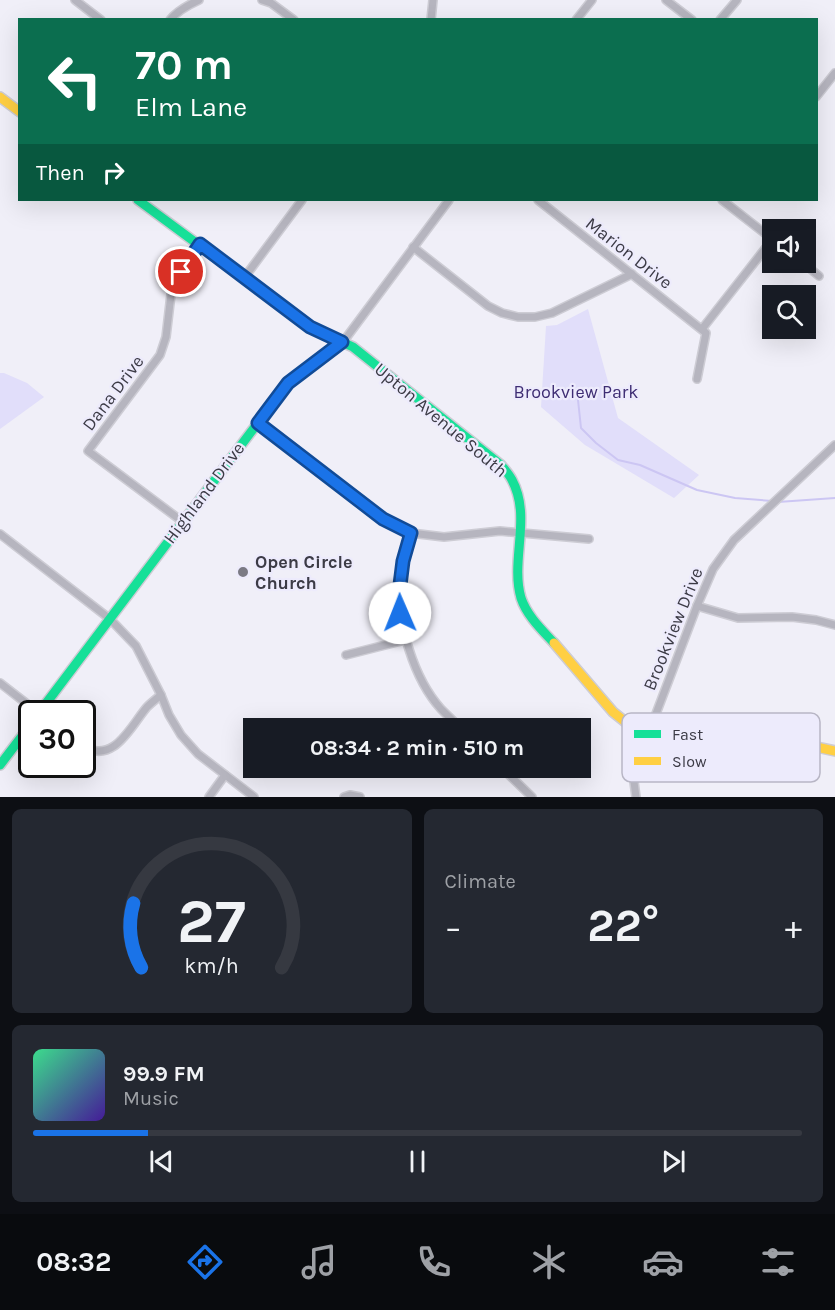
<!DOCTYPE html>
<meta charset="utf-8">
<style>
body{margin:0;font-family:Karla,sans-serif;background:#242831;color:#f1f3f6;height:100vh;display:flex;flex-direction:column;font-size:22px;white-space:nowrap}
*{box-sizing:border-box;margin:0}
p{font-size:20px;color:#9ea1a6}
.icon{flex:none;width:33px;height:33px;fill:none;stroke:currentColor;stroke-width:2;stroke-linecap:round;stroke-linejoin:round}
.map{position:relative;height:797px;overflow:hidden}
.drawer{display:flex;flex-direction:column;gap:12px;padding:12px;background:#0d0f14;flex:1}
.drawer>*{flex:none}
.guide{position:absolute;left:18px;top:18px;width:800px;height:183px;border-radius:0px;box-shadow:0 6px 24px #0002;background:#0b6e4f;color:#fff;overflow:hidden}
.controls{position:absolute;left:762px;top:219px;display:grid;gap:12px}
.controls a{display:grid;place-items:center;width:54px;height:54px;border-radius:0px;background:#171b24;box-shadow:0 6px 24px #0002;font-size:30px}
.speed{position:absolute;left:18px;top:700px;display:flex;gap:12px;font-size:30px;font-weight:700;text-align:center}
.speed>*{display:grid;place-content:center;width:78px;height:78px;border-radius:50%;background:#171b24;box-shadow:0 6px 24px #0002;line-height:1}
.speed .limit{border:3px solid #111;border-radius:9px;background:#fff;color:#111}
.pin{position:absolute;display:grid;place-items:center;width:51px;height:51px;color:#fff;margin:-26px;border:3px solid #fff;border-radius:50%;box-shadow:0 2px 6px #0007}
.me{position:absolute;width:66px;margin:-33px;rotate:359deg;stroke-linejoin:round;filter:drop-shadow(0 0 4px #0008)}
.turn{display:flex;align-items:center;gap:21px;height:126px;padding:0 18px;font-size:27px}
.turn .icon{width:78px;height:78px;stroke-width:2.5}
.turn b{display:block;font-size:42px;line-height:51px}
.then{display:flex;align-items:center;height:57px;padding:0 18px;background:#0003;gap:12px;font-size:22px}
.big{font-size:45px;font-weight:700;line-height:1.1}
.drawer .card{flex:1;display:flex;flex-direction:column;justify-content:center;gap:9px;min-width:0;padding:0 21px;border-radius:9px;background:#242831}
.drawer .dial{align-items:center;gap:0}
.dial svg{height:156px;overflow:visible;fill:none;stroke:#363941;stroke-width:7;stroke-linecap:round;text-anchor:middle}
.dial text{fill:#f1f3f6;stroke:none}
.song{display:flex;align-items:center;gap:18px}
.cover{width:72px;height:72px;border-radius:9px;background:linear-gradient(135deg,hsl(150 70% 55%),hsl(260 70% 35%))}
.played{height:6px;border-radius:3px;background:linear-gradient(90deg,#1a73e8 15%,#363941 15%)}
.keys{display:flex;justify-content:space-around;direction:ltr}
.heat{display:flex;justify-content:space-between;align-items:center;font-size:33px;direction:ltr}
.drawer .tiles{flex:1;display:grid;gap:12px;grid-template-columns:1fr 1fr}
.card:last-child{grid-column:span 2}
.trip{position:absolute;left:243px;top:718px;width:348px;height:60px;border-radius:0px;background:#171b24;box-shadow:0 6px 24px #0002;font-weight:700;line-height:60px;text-align:center}
.dock{display:flex;height:96px;justify-content:space-around;align-items:center;background:#090b0e;color:#9ea1a6}
.dock .icon{width:42px;height:42px}
.dock .selected{color:#1a73e8}
.dock b{font-size:27px;color:#f1f3f6}
.map>svg:first-child{display:block}
.green{fill:#e1defa}
.lines{fill:none;stroke-linecap:round;stroke-linejoin:round}
.stream{stroke:#ccc6f3;stroke-width:2}
.street-casing{stroke:#cdccd4;stroke-width:10}
.fast-casing{stroke:#cdccd4;stroke-width:12}
.slow-casing{stroke:#cdccd4;stroke-width:12}
.street{stroke:#b6b5bf;stroke-width:7}
.fast{stroke:#16e098;stroke-width:9}
.slow{stroke:#ffcf43;stroke-width:9}
.route-casing{stroke:#114b97;stroke-width:15}
.route{stroke:#1a73e8;stroke-width:10}
.poi-dot{fill:#7b7a84;stroke:#edebfc;stroke-width:2}
.labels{text-anchor:middle;stroke-width:4.5;stroke-linejoin:round;paint-order:stroke}
.street-label{font-size:18px;fill:#3c3b46;stroke:#edebfc}
.park-label{font-size:18px;fill:#3e2d73;stroke:#edebfc}
.poi-label{font-size:18px;font-weight:bold;fill:#3c3b46;stroke:#edebfc;text-anchor:start}
.key{fill:#edebfc;stroke:#b8b6c5;stroke-width:1.5}
.key-label{font-size:16px;fill:#3c3b46}
</style>
<div class="map">
<svg width="835" height="797" viewBox="0 0 835 797">
<rect width="100%" height="100%" fill="#f0eff8"/>
<g class="green">
<path d="M588 309 618 418 699 475 674 498 585 445 541 407 546 326 557 325Z"/>
<path d="M0 373H4L27 383 44 397 0 429Z"/>
</g>
<g class="lines">
<g class="stream">
<path d="M578 400 581 428 596 443 618 460 640 465 697 490 735 498 772 501"/>
<path d="M778 502 835 498"/>
</g>
<defs>
<g id="street">
<path d="M75 0 101 20"/>
<path d="M262 0 271 3 294 20"/>
<path d="M666 0 692 20"/>
<path d="M170 20C177 11 188 5 199 0"/>
<path d="M431 20 433 0"/>
<path d="M576 20 592 0"/>
<path d="M720 20 737 0"/>
<path d="M816 97 835 73"/>
<path d="M538 200 706 333 697 379"/>
<path d="M722 200 772 239"/>
<path d="M413 247 488 306 502 313 518 317H535L552 313 632 274"/>
<path d="M802 262 819 276"/>
<path d="M244 278 302 200"/>
<path d="M702 329 772 240"/>
<path d="M343 342 449 200"/>
<path d="M258 423 383 519 411 533 444 537 500 531 589 539"/>
<path d="M183 522 88 451 160 355 166 337 172 286 200 245"/>
<path d="M411 533C406 550 401 566 400 583 397 624 414 679 441 709 448 716 455 723 462 729"/>
<path d="M0 534 110 619 136 646 161 695 169 715 181 735 198 754 254 797"/>
<path d="M697 606 738 618 792 617 816 620 835 625"/>
<path d="M346 655 405 640"/>
<path d="M0 683 40 714"/>
<path d="M82 746C114 765 130 727 147 707 151 703 156 699 161 695"/>
<path d="M502 768 532 797"/>
<path d="M209 797 225 775"/>
<path d="M344 797 350 795 360 797"/>
<path d="M636 797 634 782 638 761 697 606 713 569 734 540 835 445"/>
</g>
<g id="fast">
<path d="M138 200 310 327 353 347 501 465C505 470 509 474 512 480 532 517 510 560 521 598 527 616 542 630 554 643"/>
<path d="M38 714 288 383 343 342"/>
<path d="M0 765 32 723"/>
</g>
<g id="slow">
<path d="M0 97 20 112"/>
<path d="M554 643 613 712 628 724 648 732 676 742 696 746 787 743 812 746 835 751"/>
</g>
</defs>
<use href="#street" class="street-casing"/>
<use href="#fast" class="fast-casing"/>
<use href="#slow" class="slow-casing"/>
<use href="#street" class="street"/>
<use href="#fast" class="fast"/>
<use href="#slow" class="slow"/>
</g>
<g class="lines">
<defs>
<path id="route" d="M181 272 200 244 310 327 342 342 288 383 258 423 383 519 411 533 403 561 400 585V613"/>
</defs>
<use href="#route" class="route-casing"/>
<use href="#route" class="route"/>
</g>
<circle class="poi-dot" cx="243" cy="572" r="6"/>
<g class="labels">
<g class="street-label">
<text transform="translate(629 253) rotate(38)" y="6">Marion Drive</text>
<text transform="translate(113 393) rotate(-53)" y="6">Dana Drive</text>
<text transform="translate(441 420) rotate(40)" y="6">Upton Avenue South</text>
<text transform="translate(204 493) rotate(-53)" y="6">Highland Drive</text>
<text transform="translate(673 629) rotate(-68)" y="6">Brookview Drive</text>
</g>
<g class="park-label">
<text x="576" y="398">Brookview Park</text>
</g>
<g class="poi-label">
<text x="255" y="568">Open Circle<tspan x="255" dy="21">Church</tspan></text>
</g>
</g>
<rect x="622" y="713" width="198" height="69" rx="9" class="key"/>
<rect x="634" y="730" width="27" height="8" fill="#16e098"/>
<rect x="634" y="757" width="27" height="8" fill="#ffcf43"/>
<g class="key-label">
<text x="672" y="740">Fast</text>
<text x="672" y="767">Slow</text>
</g>
</svg>
<div class="controls">
<a><svg class="icon" aria-label="sound" viewBox="0 0 24 24"><path d="M4 9h4l5-4v14l-5-4H4zM17 9q2 3 0 6"/></svg></a>
<a><svg class="icon" aria-label="search" viewBox="0 0 24 24"><circle cx="10" cy="10" r="6"/><path d="M15 15l6 6"/></svg></a>
</div>
<div class="speed"><div class="limit">30</div></div>
<div class="pin" style="left:181px;top:272px;background:#d93025"><svg class="icon" aria-label="arrive" viewBox="0 0 24 24"><path d="M6 21V4h12l-3 4 3 4H6"/></svg></div>
<svg class="me" style="left:400px;top:613px" viewBox="-20 -20 40 40"><circle r="19" fill="#fff"/><path d="M0-13L10 11 0 6-10 11z" fill="#1a73e8"/></svg>
<div class="trip">08:34 · 2 min · 510 m</div>
<div class="guide">
<div class="turn"><svg class="icon" aria-label="left" viewBox="0 0 24 24"><path d="M17 20v-9H6M10 6l-5 5 5 5"/></svg><div><b>70 m</b>Elm Lane</div></div>
<div class="then">Then<svg class="icon" aria-label="right" viewBox="0 0 24 24"><path d="M7 20v-9h11M14 6l5 5-5 5"/></svg></div>
</div>
</div>
<section class="drawer">
<div class="tiles">
<div class="card dial"><svg viewBox="0 0 100 80">
<path d="M14 69A42 42 0 1 1 86 69"/>
<path d="M14 69A42 42 0 0 1 10 36" stroke="#1a73e8"/>
<text x="50" y="56" font-size="32" font-weight="700">27</text>
<text x="50" y="72" font-size="11">km/h</text>
</svg></div>
<div class="card"><p>Climate</p>
<div class="heat"><a>−</a><b class="big">22°</b><a>+</a></div>
</div>
<div class="card">
<div class="song"><i class="cover"></i><div><b>99.9 FM</b><p>Music</p></div></div>
<div class="played"></div>
<div class="keys"><svg class="icon" aria-label="previous" viewBox="0 0 24 24"><path d="M18 5L8 12l10 7zM5 5v14"/></svg><svg class="icon" aria-label="pause" viewBox="0 0 24 24"><path d="M8 5v14M16 5v14"/></svg><svg class="icon" aria-label="next" viewBox="0 0 24 24"><path d="M6 5l10 7-10 7zM19 5v14"/></svg></div>
</div>
</div>
</section>
<nav class="dock">
<b>08:32</b>
<svg class="icon selected" aria-label="directions" viewBox="0 0 24 24"><path d="M12 3l9 9-9 9-9-9zM9 14v-3h6M13 9l2 2-2 2"/></svg>
<svg class="icon" aria-label="music" viewBox="0 0 24 24"><path d="M9 18V5l10-2v13"/><circle cx="6" cy="18" r="3"/><circle cx="16" cy="16" r="3"/></svg>
<svg class="icon" aria-label="phone" viewBox="0 0 24 24"><path d="M5 4h4l2 5-3 2q2 4 5 5l2-3 5 2v4C11 20 4 13 5 4z"/></svg>
<svg class="icon" aria-label="climate" viewBox="0 0 24 24"><path d="M12 3v18M4 7l16 10M4 17L20 7"/></svg>
<svg class="icon" aria-label="car" viewBox="0 0 24 24"><path d="M5 17H2v-5l4-1 3-4h7l3 4 3 1v5h-3M9 17h6M6 11h13"/><circle cx="7" cy="17" r="2"/><circle cx="17" cy="17" r="2"/></svg>
<svg class="icon" aria-label="filters" viewBox="0 0 24 24"><path d="M4 7h16M4 17h16"/><circle cx="9" cy="7" r="2"/><circle cx="15" cy="17" r="2"/></svg>
</nav>
